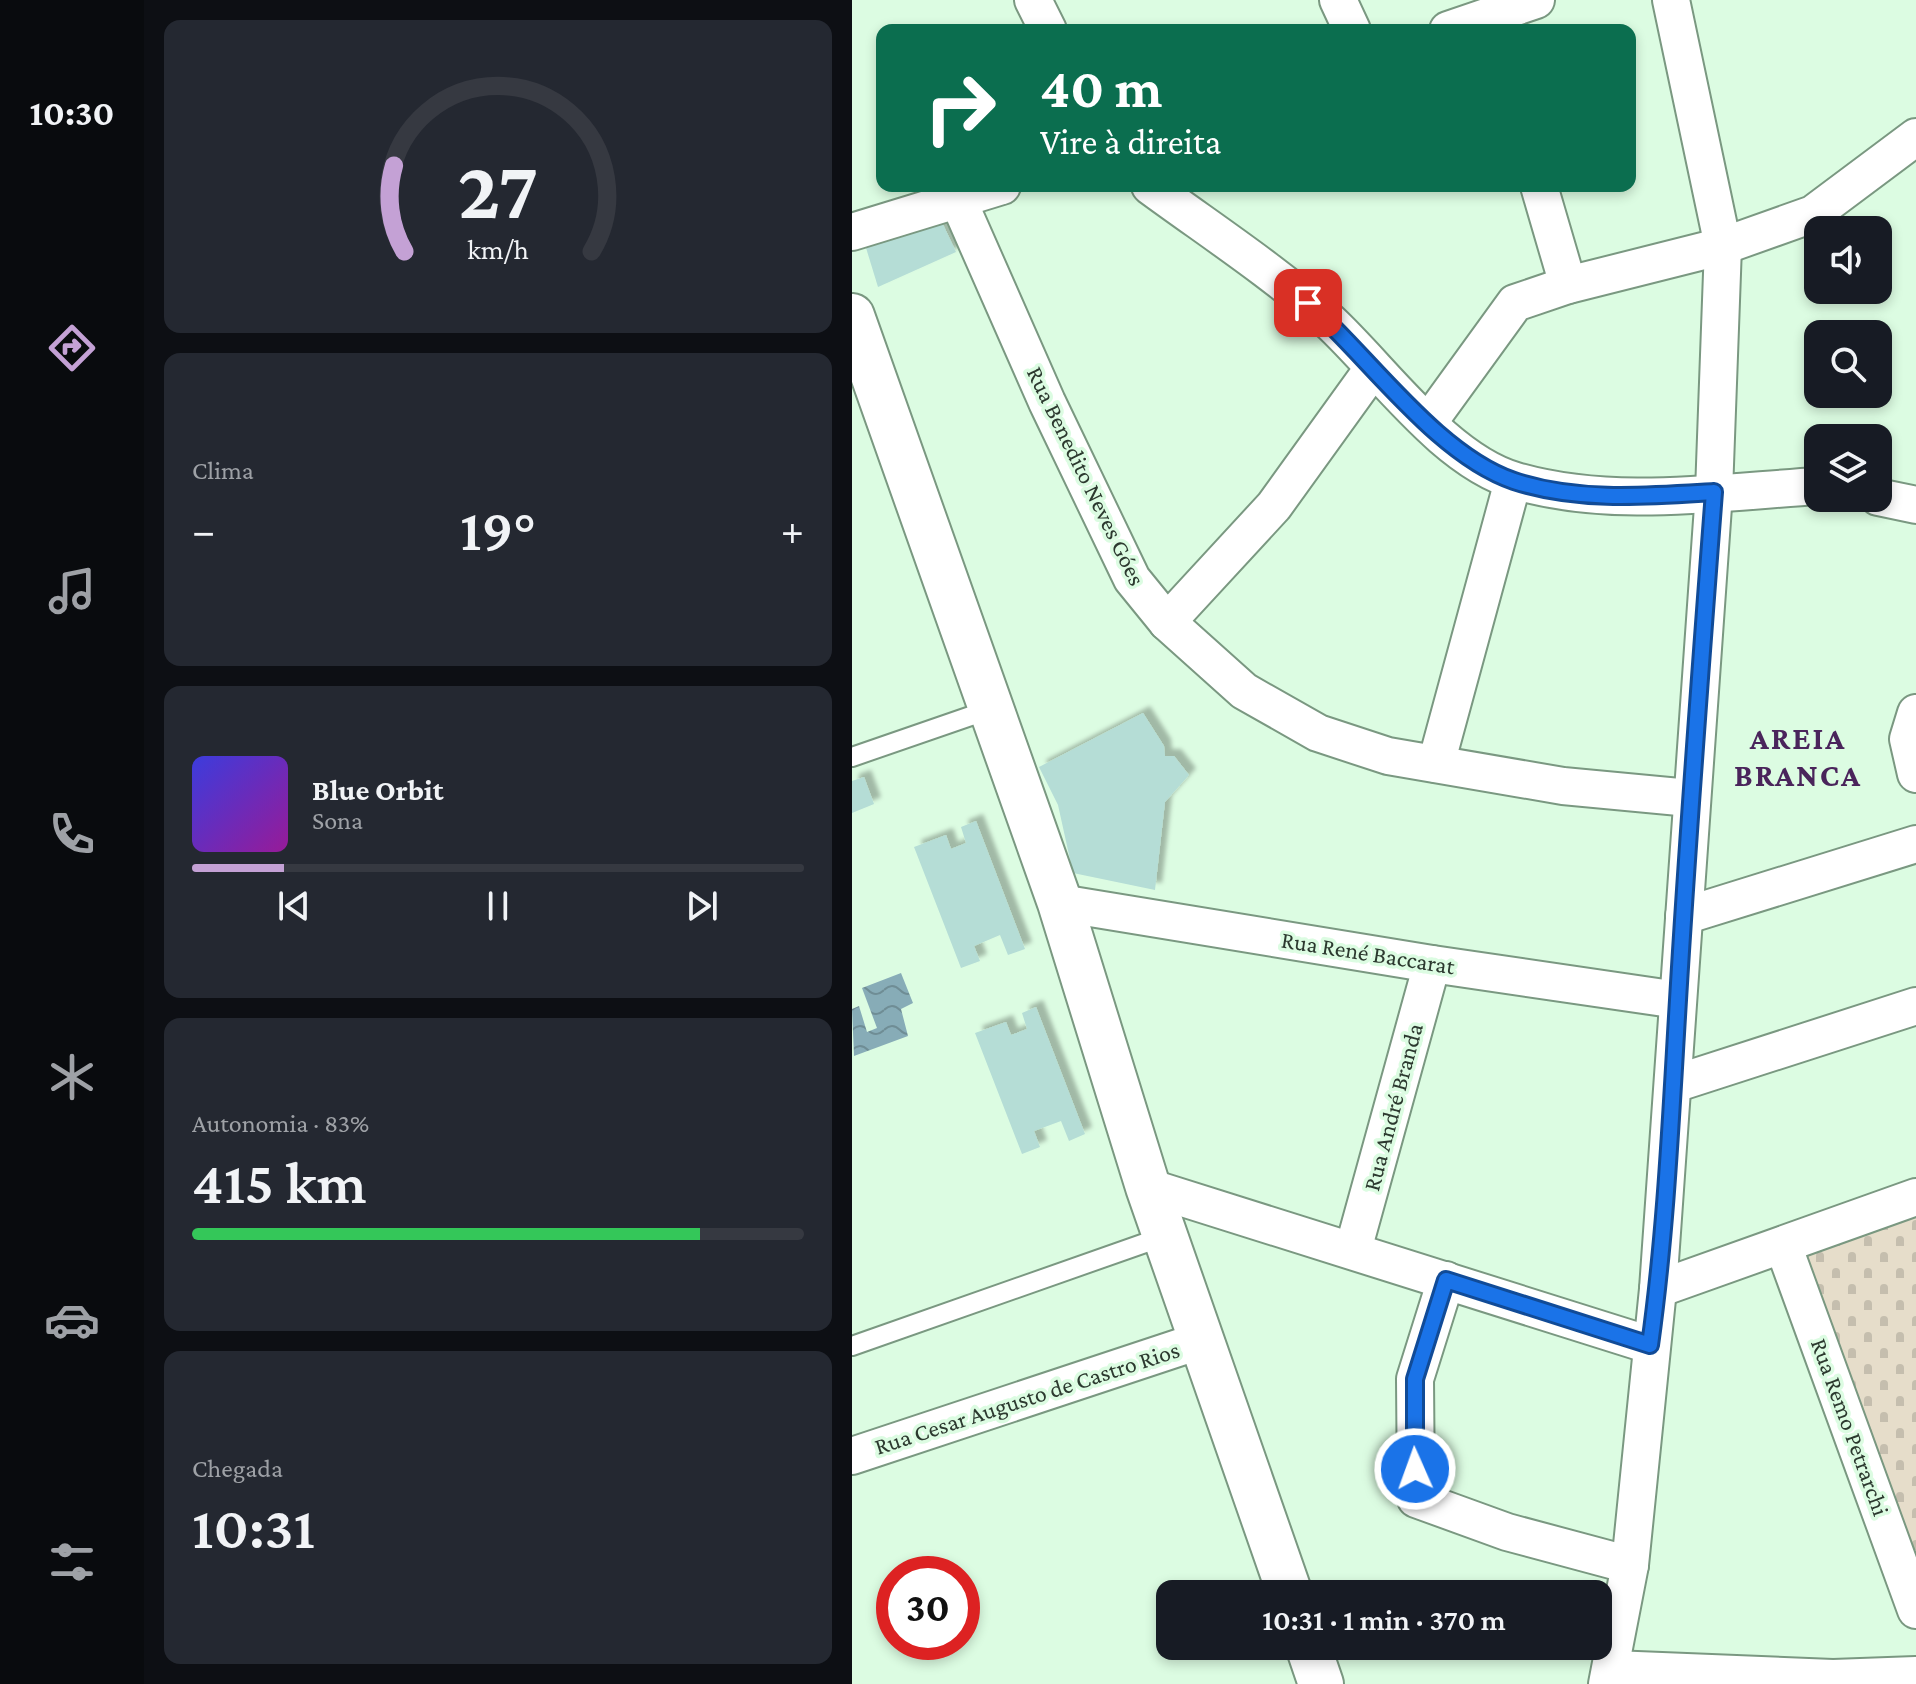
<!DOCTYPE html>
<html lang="pt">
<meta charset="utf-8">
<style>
body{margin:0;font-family:"Crimson Pro",serif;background:#242831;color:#f1f3f6;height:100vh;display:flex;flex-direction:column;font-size:30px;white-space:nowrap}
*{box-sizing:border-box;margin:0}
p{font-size:26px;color:#9ea1a6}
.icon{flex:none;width:44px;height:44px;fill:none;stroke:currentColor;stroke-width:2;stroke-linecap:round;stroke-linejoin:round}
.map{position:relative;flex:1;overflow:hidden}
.details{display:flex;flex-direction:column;gap:20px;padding:20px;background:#0d0f14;width:708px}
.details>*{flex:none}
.hud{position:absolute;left:24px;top:24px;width:760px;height:168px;border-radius:16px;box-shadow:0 4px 12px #0003;background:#0b6e4f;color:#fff;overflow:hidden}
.controls{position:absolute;left:952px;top:216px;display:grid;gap:16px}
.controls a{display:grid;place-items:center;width:88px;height:88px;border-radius:16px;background:#171b24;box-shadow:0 4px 12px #0003;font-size:40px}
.speed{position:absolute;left:24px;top:1556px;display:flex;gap:16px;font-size:40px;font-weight:700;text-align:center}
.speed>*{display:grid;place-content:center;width:104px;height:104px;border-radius:50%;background:#171b24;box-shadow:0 4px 12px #0003;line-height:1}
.speed .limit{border:12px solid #d22;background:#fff;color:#111}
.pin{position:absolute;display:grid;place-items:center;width:68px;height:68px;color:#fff;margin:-34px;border-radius:16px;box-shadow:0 4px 12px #0006}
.me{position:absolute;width:88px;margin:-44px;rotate:358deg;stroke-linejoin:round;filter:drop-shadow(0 0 6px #0008)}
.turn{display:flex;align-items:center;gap:28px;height:168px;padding:0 32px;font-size:36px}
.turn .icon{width:104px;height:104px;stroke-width:2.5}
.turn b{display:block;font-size:56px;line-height:68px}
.big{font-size:60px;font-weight:600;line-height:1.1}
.details .tile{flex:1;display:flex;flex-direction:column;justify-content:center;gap:12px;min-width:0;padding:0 28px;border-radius:16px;background:#242831}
.details .dial{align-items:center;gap:0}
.dial svg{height:208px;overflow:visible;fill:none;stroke:#363941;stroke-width:7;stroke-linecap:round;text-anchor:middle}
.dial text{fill:#f1f3f6;stroke:none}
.song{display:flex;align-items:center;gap:24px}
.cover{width:96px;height:96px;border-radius:12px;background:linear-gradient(135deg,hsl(240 70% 55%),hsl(300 70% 35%))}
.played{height:8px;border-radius:4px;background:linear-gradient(90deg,#c4a1d5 15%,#363941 15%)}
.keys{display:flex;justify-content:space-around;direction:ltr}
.heat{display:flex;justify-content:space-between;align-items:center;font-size:44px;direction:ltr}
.charge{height:12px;border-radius:6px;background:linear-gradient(90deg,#34c759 83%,#363941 0)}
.trip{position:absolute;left:304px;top:1580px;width:456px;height:80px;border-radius:16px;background:#171b24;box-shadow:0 4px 12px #0003;font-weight:600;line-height:80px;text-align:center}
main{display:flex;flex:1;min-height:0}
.tab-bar{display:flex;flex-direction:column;width:144px;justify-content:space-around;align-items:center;background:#090b0e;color:#9ea1a6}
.tab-bar .icon{width:56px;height:56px}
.tab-bar .active{color:#c4a1d5}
.tab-bar b{font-size:36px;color:#f1f3f6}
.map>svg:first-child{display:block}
.cemetery{fill:url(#cemetery-stones)}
.water{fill:url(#water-waves)}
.building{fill:#b5ddd6;filter:url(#shadow)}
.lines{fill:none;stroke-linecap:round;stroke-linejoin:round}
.lane-casing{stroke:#7a9881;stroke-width:22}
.street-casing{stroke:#7a9881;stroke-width:40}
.secondary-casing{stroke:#7a9881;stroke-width:48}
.lane{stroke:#fff;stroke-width:18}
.street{stroke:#fff;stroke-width:36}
.secondary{stroke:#fff;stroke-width:44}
.route-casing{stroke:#114b97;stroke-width:20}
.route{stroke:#1a73e8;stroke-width:14}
.labels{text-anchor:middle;stroke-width:7;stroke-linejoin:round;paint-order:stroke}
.street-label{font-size:24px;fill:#2c392f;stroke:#dcfce2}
.district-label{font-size:32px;font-weight:bold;letter-spacing:2px;fill:#4a245b;stroke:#dcfce2}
</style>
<main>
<nav class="tab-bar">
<b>10:30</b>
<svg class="icon active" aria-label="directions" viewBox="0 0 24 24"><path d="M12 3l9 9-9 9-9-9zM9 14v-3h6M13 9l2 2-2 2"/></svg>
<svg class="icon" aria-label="music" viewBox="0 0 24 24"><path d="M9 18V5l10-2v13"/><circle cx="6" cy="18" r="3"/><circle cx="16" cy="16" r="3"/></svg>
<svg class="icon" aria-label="phone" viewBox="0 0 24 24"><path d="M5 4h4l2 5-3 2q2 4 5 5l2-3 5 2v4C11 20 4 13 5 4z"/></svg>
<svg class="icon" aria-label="climate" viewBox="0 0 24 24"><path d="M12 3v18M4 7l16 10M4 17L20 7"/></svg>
<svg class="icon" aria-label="car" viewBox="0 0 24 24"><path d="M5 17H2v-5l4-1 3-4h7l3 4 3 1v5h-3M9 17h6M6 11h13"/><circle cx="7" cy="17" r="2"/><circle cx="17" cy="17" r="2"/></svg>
<svg class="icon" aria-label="filters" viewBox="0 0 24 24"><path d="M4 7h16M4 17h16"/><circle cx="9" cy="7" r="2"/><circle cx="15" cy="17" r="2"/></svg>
</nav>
<section class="details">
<div class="tile dial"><svg viewBox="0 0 100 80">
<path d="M14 69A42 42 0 1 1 86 69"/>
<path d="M14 69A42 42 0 0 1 10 36" stroke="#c4a1d5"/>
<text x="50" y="56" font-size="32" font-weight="700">27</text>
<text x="50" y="72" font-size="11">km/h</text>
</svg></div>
<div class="tile"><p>Clima</p>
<div class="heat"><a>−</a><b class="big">19°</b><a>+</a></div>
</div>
<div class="tile">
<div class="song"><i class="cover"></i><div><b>Blue Orbit</b><p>Sona</p></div></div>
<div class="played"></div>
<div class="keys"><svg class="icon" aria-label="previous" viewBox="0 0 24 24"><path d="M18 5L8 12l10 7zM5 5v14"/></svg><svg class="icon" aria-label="pause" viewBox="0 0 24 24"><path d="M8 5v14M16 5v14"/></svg><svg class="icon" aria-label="next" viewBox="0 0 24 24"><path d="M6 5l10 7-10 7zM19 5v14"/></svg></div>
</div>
<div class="tile"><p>Autonomia · 83%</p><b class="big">415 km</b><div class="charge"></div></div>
<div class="tile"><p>Chegada</p><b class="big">10:31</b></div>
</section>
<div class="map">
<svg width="1064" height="1684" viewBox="0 0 1064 1684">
<defs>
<pattern id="cemetery-stones" width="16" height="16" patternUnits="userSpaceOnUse" patternTransform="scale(2)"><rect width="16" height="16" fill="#e6ddca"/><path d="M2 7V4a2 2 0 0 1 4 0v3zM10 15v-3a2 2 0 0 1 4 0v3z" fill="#c5beae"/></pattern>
<pattern id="water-waves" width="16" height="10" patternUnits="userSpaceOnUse" patternTransform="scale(2)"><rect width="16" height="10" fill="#87acb7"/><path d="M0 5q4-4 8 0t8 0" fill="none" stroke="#6f8d95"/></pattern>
<filter id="shadow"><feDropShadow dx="7" dy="-7" stdDeviation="2" flood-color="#0004"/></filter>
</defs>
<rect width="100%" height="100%" fill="#dcfce2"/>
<path class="cemetery" d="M1064 1212V1555L951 1250Z"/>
<path class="water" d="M49 973 61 1003 49 1009 56 1036 2 1056 0 1009 7 1006 15 1032 25 1028 10 988Z"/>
<g class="building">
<path d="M86 214 104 252 26 287 11 238Z"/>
<path d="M291 713 312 746 313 756H322L337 775 313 802 303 890 221 873 206 805 187 767Z"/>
<path d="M12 777 22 804 0 813V781Z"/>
<path d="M124 821 173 949 156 955 148 935 122 946 128 961 109 968 62 847 94 835 99 849 114 843 109 827Z"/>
<path d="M184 1007 233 1134 217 1141 209 1121 182 1131 188 1147 170 1154 123 1033 154 1022 159 1035 175 1029 170 1013Z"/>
</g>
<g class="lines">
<defs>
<g id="lane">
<path d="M0 757 139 709"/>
<path d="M0 1346 313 1236"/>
</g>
<g id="street">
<path d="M181 0 196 30"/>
<path d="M486 0 500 30"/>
<path d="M596 30 684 0"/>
<path d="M298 186C358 230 421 271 477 321 529 369 593 461 664 481 761 509 867 492 966 486"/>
<path d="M687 186 716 285"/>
<path d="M106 200 195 402 280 579 315 622 392 691 466 733 536 756 711 786 838 798"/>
<path d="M0 232 150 186"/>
<path d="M576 423 663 303 716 285 871 246 961 214 1064 137"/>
<path d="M1026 497 1064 505"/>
<path d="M315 622 422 506 520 370"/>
<path d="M1064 713 1056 739 1064 774"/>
<path d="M584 764 661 481"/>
<path d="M208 903 580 964 826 1000"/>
<path d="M832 916 1064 844"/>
<path d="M822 1084 1064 1006"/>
<path d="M296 1187 798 1345"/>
<path d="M931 1245 1064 1610"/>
<path d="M501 1250 580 964"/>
<path d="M594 1280 563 1379 564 1499 655 1532 778 1565"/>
<path d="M806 1289 1064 1197"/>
<path d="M0 1456 350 1340"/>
<path d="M760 1669 981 1678 1064 1675"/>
<path d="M755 1684 778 1565 806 1289 862 492 871 246 819 0"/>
</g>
<g id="secondary">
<path d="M0 316 208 903 296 1187 438 1594"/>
<path d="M456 1646 469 1684"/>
</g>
</defs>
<use href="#lane" class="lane-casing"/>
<use href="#street" class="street-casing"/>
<use href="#secondary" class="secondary-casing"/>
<use href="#lane" class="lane"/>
<use href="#street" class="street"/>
<use href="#secondary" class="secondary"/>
</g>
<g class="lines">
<defs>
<path id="route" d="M456 303C516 356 585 455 662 481 726 502 796 496 862 492 849 662 836 831 826 1000 819 1115 814 1231 798 1345L594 1280 563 1379V1469"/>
</defs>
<use href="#route" class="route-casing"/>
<use href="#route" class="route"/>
</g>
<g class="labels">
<g class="street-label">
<text transform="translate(234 476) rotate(64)" y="8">Rua Benedito Neves Góes</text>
<text transform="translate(516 953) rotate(9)" y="8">Rua René Baccarat</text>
<text transform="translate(541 1107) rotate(-75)" y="8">Rua André Branda</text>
<text transform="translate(175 1398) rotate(-18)" y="8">Rua Cesar Augusto de Castro Rios</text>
<text transform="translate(998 1427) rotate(70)" y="8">Rua Remo Petrarchi</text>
</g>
<g class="district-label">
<text x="946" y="749">AREIA<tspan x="946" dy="37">BRANCA</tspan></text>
</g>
</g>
</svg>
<div class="controls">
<a><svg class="icon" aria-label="sound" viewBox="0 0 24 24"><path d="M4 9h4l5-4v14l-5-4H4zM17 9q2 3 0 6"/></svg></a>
<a><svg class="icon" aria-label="search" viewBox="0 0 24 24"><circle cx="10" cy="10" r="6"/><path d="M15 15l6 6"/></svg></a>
<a><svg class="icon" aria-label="layers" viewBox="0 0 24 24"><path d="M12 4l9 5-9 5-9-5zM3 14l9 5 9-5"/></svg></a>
</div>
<div class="speed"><div class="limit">30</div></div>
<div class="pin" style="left:456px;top:303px;background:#d93025"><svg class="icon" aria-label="arrive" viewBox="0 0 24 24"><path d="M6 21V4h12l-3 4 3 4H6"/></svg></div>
<svg class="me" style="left:563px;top:1469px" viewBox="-20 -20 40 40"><circle r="17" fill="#1a73e8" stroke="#fff" stroke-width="3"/><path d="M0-11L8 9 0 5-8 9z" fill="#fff"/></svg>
<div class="trip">10:31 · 1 min · 370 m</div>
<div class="hud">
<div class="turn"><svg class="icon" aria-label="right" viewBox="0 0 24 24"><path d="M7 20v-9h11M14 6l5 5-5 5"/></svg><div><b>40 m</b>Vire à direita</div></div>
</div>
</div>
</main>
